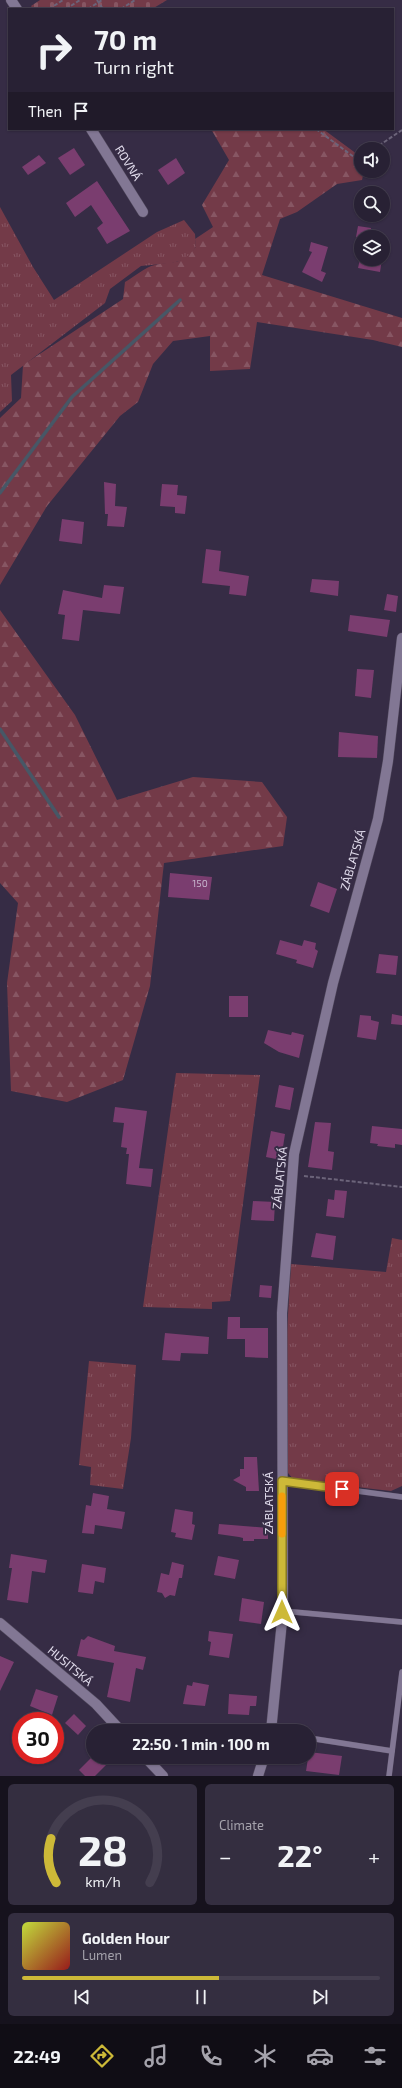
<!DOCTYPE html>
<meta charset="utf-8">
<style>
body{margin:0;font-family:"Exo 2",sans-serif;background:#342e40;color:#f1f3f6;height:100vh;display:flex;flex-direction:column;font-size:15px;white-space:nowrap}
*{box-sizing:border-box;margin:0}
p{font-size:13px;color:#a5a3ac}
.icon{flex:none;width:22px;height:22px;fill:none;stroke:currentColor;stroke-width:2;stroke-linecap:round;stroke-linejoin:round}
.map{position:relative;height:1776px;overflow:hidden}
.details{display:flex;flex-direction:column;gap:8px;padding:8px;background:#16121d;flex:1}
.details>*{flex:none}
.top-card{position:absolute;left:8px;top:8px;width:386px;height:122px;border-radius:0px;box-shadow:0 1px 3px #0004,0 0 0 1px #443e4f;background:#282134;color:#f1f3f6;overflow:hidden}
.tools{position:absolute;left:354px;top:142px;display:grid;gap:8px}
.tools a{display:grid;place-items:center;width:36px;height:36px;border-radius:50%;background:#282134;box-shadow:0 1px 3px #0004,0 0 0 1px #443e4f;font-size:20px}
.speed{position:absolute;left:12px;top:1712px;display:flex;gap:8px;font-size:20px;font-weight:700;text-align:center}
.speed>*{display:grid;place-content:center;width:52px;height:52px;border-radius:50%;background:#282134;box-shadow:0 1px 3px #0004,0 0 0 1px #443e4f;line-height:1}
.speed .limit{border:6px solid #d22;background:#fff;color:#111}
.pin{position:absolute;display:grid;place-items:center;width:34px;height:34px;color:#fff;margin:-17px;border-radius:8px;box-shadow:0 2px 6px #0006}
.me{position:absolute;width:44px;margin:-22px;rotate:0deg;stroke-linejoin:round;filter:drop-shadow(0 0 3px #0008)}
.turn{display:flex;align-items:center;gap:14px;height:84px;padding:0 20px;font-size:18px}
.turn .icon{width:52px;height:52px;stroke-width:2.5}
.turn b{display:block;font-size:28px;line-height:34px}
.then{display:flex;align-items:center;height:38px;padding:0 20px;background:#0003;gap:8px;font-size:15px}
.big{font-size:30px;font-weight:700;line-height:1.1}
.details .card{flex:1;display:flex;flex-direction:column;justify-content:center;gap:6px;min-width:0;padding:0 14px;border-radius:6px;background:#342e40}
.details .dial{align-items:center;gap:0}
.dial svg{height:104px;overflow:visible;fill:none;stroke:#443e4f;stroke-width:7;stroke-linecap:round;text-anchor:middle}
.dial text{fill:#f1f3f6;stroke:none}
.song{display:flex;align-items:center;gap:12px}
.cover{width:48px;height:48px;border-radius:6px;background:linear-gradient(135deg,hsl(70 70% 55%),hsl(0 70% 35%))}
.played{height:4px;border-radius:2px;background:linear-gradient(90deg,#cdb938 55%,#443e4f 55%)}
.keys{display:flex;justify-content:space-around;direction:ltr}
.heat{display:flex;justify-content:space-between;align-items:center;font-size:22px;direction:ltr}
.details .tiles{flex:1;display:grid;gap:8px;grid-template-columns:1fr 1fr}
.card:last-child{grid-column:span 2}
.trip{position:absolute;left:86px;top:1724px;width:230px;height:40px;border-radius:20px;background:#282134;box-shadow:0 1px 3px #0004,0 0 0 1px #443e4f;font-weight:700;line-height:40px;text-align:center}
.menu{display:flex;height:64px;justify-content:space-around;align-items:center;background:#100d15;color:#a5a3ac}
.menu .icon{width:28px;height:28px}
.menu .current{color:#cdb938}
.menu b{font-size:18px;color:#f1f3f6}
.map>svg:first-child{display:block}
.grass{fill:url(#grass-tufts)}
.forest{fill:url(#forest-firs)}
.cemetery{fill:url(#cemetery-stones)}
.lines{fill:none;stroke-linecap:round;stroke-linejoin:round}
.stream{stroke:#475766;stroke-width:3.5}
.building{fill:#7a3d6f}
.service-casing{stroke:#50485c;stroke-width:6}
.minor-casing{stroke:#50485c;stroke-width:11}
.path{stroke:#6c647a;stroke-width:2;stroke-dasharray:4 2;stroke-linecap:butt}
.service{stroke:#827794;stroke-width:5.5}
.minor{stroke:#827794;stroke-width:10}
.route-casing{stroke:#857824;stroke-width:10}
.route{stroke:#cdb938;stroke-width:7}
.slow{stroke:#f59e0b;stroke-width:7}
.labels{text-anchor:middle;stroke-width:4;stroke-linejoin:round;paint-order:stroke}
.number-label{font-size:10px;fill:#c7b4cd}
.street-label{font-size:12px;fill:#e1dcec;stroke:#362c45}
</style>
<div class="map">
<svg width="402" height="1776" viewBox="0 0 402 1776">
<defs>
<pattern id="grass-tufts" width="24" height="20" patternUnits="userSpaceOnUse"><rect width="24" height="20" fill="#733a48"/><path d="M3 7l-1-3M5 7V3M7 7l1-3M15 17l-1-3M17 17v-4M19 17l1-3" fill="none" stroke="#875663"/></pattern>
<pattern id="forest-firs" width="22" height="20" patternUnits="userSpaceOnUse"><rect width="22" height="20" fill="#733a48"/><path d="M5 1l3.5 6h-7zM16 11l3.5 6h-7z" fill="#875663"/></pattern>
<pattern id="cemetery-stones" width="16" height="16" patternUnits="userSpaceOnUse"><rect width="16" height="16" fill="#733a48"/><path d="M2 7V4a2 2 0 0 1 4 0v3zM10 15v-3a2 2 0 0 1 4 0v3z" fill="#875663"/></pattern>
</defs>
<rect width="100%" height="100%" fill="#362c45"/>
<g class="grass">
<path d="M0 207 33 267 54 300 157 232 184 220 195 234 196 247 187 259 172 263 141 266 110 289 105 303 11 375 12 401 0 412Z"/>
<path d="M176 1073 260 1075 230 1301 212 1302V1309L143 1307Z"/>
<path d="M392 1238 402 1240V1486L391 1491 294 1480 288 1473 286 1349 291 1264 386 1272Z"/>
<path d="M89 1361 136 1365 131 1438 123 1489 90 1485 91 1467 79 1465Z"/>
</g>
<g class="forest">
<path d="M211 129H323L361 157V171H364L362 180 337 184 297 212 280 219 262 275 402 318V347L373 340 257 322 250 369 210 371V336L173 341 153 364 138 402 120 416 47 506 0 585V418L21 398 23 365 123 299 125 282C134 277 145 267 155 265 177 260 180 266 196 247L195 239 213 227 202 205 229 160Z"/>
<path d="M0 610 75 715 117 800 193 777 262 782 287 817 283 846 164 863 150 986 123 1080 67 1102 11 1091 7 983 18 903 0 883Z"/>
</g>
<path class="cemetery" d="M40 0H167L152 9H33L31 6Z"/>
<g class="lines">
<g class="stream">
<path d="M0 493 72 397 180 300"/>
<path d="M0 729 59 817"/>
</g>
</g>
<g class="building">
<path d="M74 148 85 165 70 175 58 158Z"/>
<path d="M39 155 46 163 28 175 22 167Z"/>
<path d="M176 158 185 173 168 185 158 170Z"/>
<path d="M97 181 130 231 107 244 97 228 103 223 91 205 75 217 66 203Z"/>
<path d="M358 226 371 228 370 237H356Z"/>
<path d="M311 242 328 247 321 271 326 273 322 282 302 272 312 252 309 251Z"/>
<path d="M360 259H382L380 272 358 268Z"/>
<path d="M104 482 116 484 115 506 127 507 124 527 107 526 108 514H105Z"/>
<path d="M162 484 178 485 177 495 187 496 185 514 175 513V507L160 506Z"/>
<path d="M62 519 84 522 82 544 59 541Z"/>
<path d="M206 549 221 551 219 571 249 576 246 596 229 594 230 586 202 583Z"/>
<path d="M312 579 339 581 338 596 310 592Z"/>
<path d="M104 585 124 587 120 614 83 610 79 641 62 639 65 615 58 614 63 590 102 598Z"/>
<path d="M387 594 398 596 396 612 384 610Z"/>
<path d="M350 615 390 620 387 637 348 631Z"/>
<path d="M357 669 374 670 371 698 355 696Z"/>
<path d="M339 732 378 736 377 758 338 757Z"/>
<path d="M170 873 212 877 209 900 168 897Z"/>
<path d="M318 882 337 889 329 913 310 906Z"/>
<path d="M280 940 302 946 304 940 316 943 315 949 318 951 313 968 296 963 297 960 276 954Z"/>
<path d="M379 954 398 956 396 975 376 973Z"/>
<rect x="229" y="996" width="19" height="21"/>
<path d="M392 1014 402 1016V1025L391 1024Z"/>
<path d="M360 1015 371 1016V1020L379 1022 376 1040 357 1037Z"/>
<path d="M268 1030 291 1035 292 1032 304 1035 299 1058 279 1052 264 1043Z"/>
<path d="M279 1085 294 1088 290 1110 275 1107Z"/>
<path d="M115 1107 147 1111 139 1168 153 1169 151 1187 126 1184 129 1154H126L127 1148 121 1147 124 1123 113 1122Z"/>
<path d="M315 1122 331 1123 328 1151 334 1152 332 1170 308 1167Z"/>
<path d="M372 1126 402 1129V1145L395 1144V1148L377 1146 378 1144 370 1143Z"/>
<path d="M271 1131 285 1134 281 1160 266 1157Z"/>
<path d="M335 1190 347 1191 344 1218 326 1216 328 1199 334 1200Z"/>
<path d="M253 1201 275 1202 274 1221 251 1220Z"/>
<path d="M316 1233 336 1236 333 1260 311 1257Z"/>
<path d="M260 1285 272 1286 271 1298 259 1297Z"/>
<path d="M228 1317H240V1328H268V1358L245 1357V1339H227Z"/>
<path d="M165 1333 209 1337 208 1354 181 1353 180 1361 162 1360Z"/>
<path d="M244 1457H257L259 1491H246V1487L233 1480 240 1476V1469H244Z"/>
<path d="M93 1493 109 1496 107 1509 125 1512 122 1529 95 1525 94 1534 82 1533 86 1505 91 1506Z"/>
<path d="M175 1509 193 1512 192 1524 195 1525 192 1540 175 1537 176 1533 171 1532Z"/>
<path d="M219 1524 268 1528V1539H254V1541H243V1538L239 1537 218 1534Z"/>
<path d="M11 1554 47 1560 45 1573 32 1571 28 1603 7 1600 12 1568H9Z"/>
<path d="M218 1556 239 1560 235 1579 214 1575Z"/>
<path d="M172 1562 184 1565 182 1578H179L175 1596 170 1595 165 1598 162 1593 157 1592 161 1573 169 1575Z"/>
<path d="M82 1564 106 1568 104 1583 95 1581 93 1594 78 1592Z"/>
<path d="M242 1598 264 1602 261 1624 239 1621Z"/>
<path d="M209 1631 233 1634 229 1658 209 1655 211 1642 208 1641Z"/>
<path d="M88 1636 115 1646 114 1651 146 1657 143 1670 136 1668 130 1702 107 1697 114 1663 77 1656 81 1639 84 1640Z"/>
<path d="M0 1656 14 1662 0 1691Z"/>
<path d="M193 1682 209 1685 205 1706 183 1704 187 1685 192 1686Z"/>
<path d="M36 1689 58 1696 52 1715 30 1706Z"/>
<path d="M229 1694 257 1696 256 1706H250L249 1715 228 1714Z"/>
<path d="M74 1714 86 1726 78 1735 65 1723Z"/>
<path d="M309 1752 342 1756 339 1775 306 1771Z"/>
<path d="M92 1757H114L95 1776H85L79 1770Z"/>
</g>
<g class="lines">
<defs>
<g id="service">
<path d="M282 1481 402 1497"/>
<path d="M283 1611 402 1622"/>
<path d="M309 1738 392 1751"/>
<path d="M389 1776 402 1672"/>
</g>
<g id="minor">
<path d="M11 0 17 9"/>
<path d="M91 129 143 212"/>
<path d="M0 1623 96 1704 121 1731"/>
<path d="M271 1731 283 1611 282 1313 294 1154 333 983 378 819 388 761 402 638"/>
<path d="M145 1757 163 1776"/>
<path d="M258 1776 264 1757"/>
</g>
</defs>
<use href="#service" class="service-casing"/>
<use href="#minor" class="minor-casing"/>
<g class="path">
<path d="M97 0 103 9"/>
<path d="M49 9 63 0"/>
<path d="M66 9 80 0"/>
<path d="M88 9 102 0"/>
<path d="M121 9 135 0"/>
<path d="M316 129 358 160 361 158"/>
<path d="M374 149 402 130"/>
<path d="M304 1176 402 1187"/>
</g>
<use href="#service" class="service"/>
<use href="#minor" class="minor"/>
</g>
<g class="lines">
<defs>
<path id="route" d="M282 1612V1481L342 1489"/>
</defs>
<use href="#route" class="route-casing"/>
<use href="#route" class="route"/>
<path class="slow" d="M282 1496V1534"/>
</g>
<g class="labels">
<g class="number-label">
<text x="200" y="887">150</text>
</g>
<g class="street-label">
<text transform="translate(128 163) rotate(58)" y="4">ROVNÁ</text>
<text transform="translate(353 860) rotate(-74)" y="4">ZÁBLATSKÁ</text>
<text transform="translate(280 1178) rotate(-84)" y="4">ZÁBLATSKÁ</text>
<text transform="translate(269 1503) rotate(-90)" y="4">ZÁBLATSKÁ</text>
<text transform="translate(70 1666) rotate(40)" y="4">HUSITSKÁ</text>
</g>
</g>
</svg>
<div class="tools">
<a><svg class="icon" aria-label="sound" viewBox="0 0 24 24"><path d="M4 9h4l5-4v14l-5-4H4zM17 9q2 3 0 6"/></svg></a>
<a><svg class="icon" aria-label="search" viewBox="0 0 24 24"><circle cx="10" cy="10" r="6"/><path d="M15 15l6 6"/></svg></a>
<a><svg class="icon" aria-label="layers" viewBox="0 0 24 24"><path d="M12 4l9 5-9 5-9-5zM3 14l9 5 9-5"/></svg></a>
</div>
<div class="speed"><div class="limit">30</div></div>
<div class="pin" style="left:342px;top:1489px;background:#d93025"><svg class="icon" aria-label="arrive" viewBox="0 0 24 24"><path d="M6 21V4h12l-3 4 3 4H6"/></svg></div>
<svg class="me" style="left:282px;top:1612px" viewBox="-20 -20 40 40"><path d="M0-17L14 15 0 8-14 15z" fill="#cdb938" stroke="#fff" stroke-width="4"/></svg>
<div class="trip">22:50 · 1 min · 100 m</div>
<div class="top-card">
<div class="turn"><svg class="icon" aria-label="right" viewBox="0 0 24 24"><path d="M7 20v-9h11M14 6l5 5-5 5"/></svg><div><b>70 m</b>Turn right</div></div>
<div class="then">Then<svg class="icon" aria-label="arrive" viewBox="0 0 24 24"><path d="M6 21V4h12l-3 4 3 4H6"/></svg></div>
</div>
</div>
<section class="details">
<div class="tiles">
<div class="card dial"><svg viewBox="0 0 100 80">
<path d="M14 69A42 42 0 1 1 86 69"/>
<path d="M14 69A42 42 0 0 1 10 35" stroke="#cdb938"/>
<text x="50" y="56" font-size="32" font-weight="700">28</text>
<text x="50" y="72" font-size="11">km/h</text>
</svg></div>
<div class="card"><p>Climate</p>
<div class="heat"><a>−</a><b class="big">22°</b><a>+</a></div>
</div>
<div class="card">
<div class="song"><i class="cover"></i><div><b>Golden Hour</b><p>Lumen</p></div></div>
<div class="played"></div>
<div class="keys"><svg class="icon" aria-label="previous" viewBox="0 0 24 24"><path d="M18 5L8 12l10 7zM5 5v14"/></svg><svg class="icon" aria-label="pause" viewBox="0 0 24 24"><path d="M8 5v14M16 5v14"/></svg><svg class="icon" aria-label="next" viewBox="0 0 24 24"><path d="M6 5l10 7-10 7zM19 5v14"/></svg></div>
</div>
</div>
</section>
<nav class="menu">
<b>22:49</b>
<svg class="icon current" aria-label="directions" viewBox="0 0 24 24"><path d="M12 3l9 9-9 9-9-9zM9 14v-3h6M13 9l2 2-2 2"/></svg>
<svg class="icon" aria-label="music" viewBox="0 0 24 24"><path d="M9 18V5l10-2v13"/><circle cx="6" cy="18" r="3"/><circle cx="16" cy="16" r="3"/></svg>
<svg class="icon" aria-label="phone" viewBox="0 0 24 24"><path d="M5 4h4l2 5-3 2q2 4 5 5l2-3 5 2v4C11 20 4 13 5 4z"/></svg>
<svg class="icon" aria-label="climate" viewBox="0 0 24 24"><path d="M12 3v18M4 7l16 10M4 17L20 7"/></svg>
<svg class="icon" aria-label="car" viewBox="0 0 24 24"><path d="M5 17H2v-5l4-1 3-4h7l3 4 3 1v5h-3M9 17h6M6 11h13"/><circle cx="7" cy="17" r="2"/><circle cx="17" cy="17" r="2"/></svg>
<svg class="icon" aria-label="filters" viewBox="0 0 24 24"><path d="M4 7h16M4 17h16"/><circle cx="9" cy="7" r="2"/><circle cx="15" cy="17" r="2"/></svg>
</nav>
